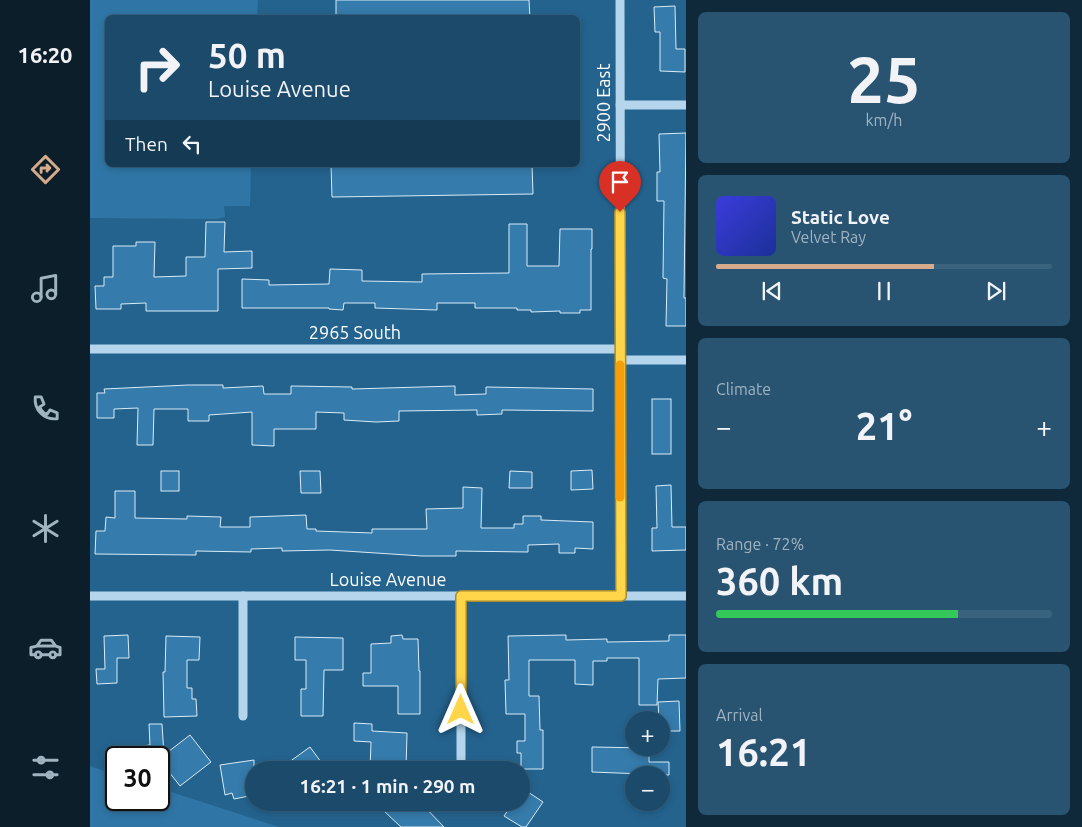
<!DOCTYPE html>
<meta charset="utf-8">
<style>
body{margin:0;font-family:Ubuntu,sans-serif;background:#285472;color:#f1f3f6;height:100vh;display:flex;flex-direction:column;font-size:19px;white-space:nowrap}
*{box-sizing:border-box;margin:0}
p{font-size:16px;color:#a0b3c1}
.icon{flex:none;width:28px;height:28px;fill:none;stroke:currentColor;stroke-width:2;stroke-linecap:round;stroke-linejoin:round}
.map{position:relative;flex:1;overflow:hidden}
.details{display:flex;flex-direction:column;gap:12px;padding:12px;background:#0f293a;width:396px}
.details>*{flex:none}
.top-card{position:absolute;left:15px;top:15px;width:475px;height:152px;border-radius:8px;box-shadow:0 2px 8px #0003,0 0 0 1px #39627e;background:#1b4a6a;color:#f1f3f6;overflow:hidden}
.controls{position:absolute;left:535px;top:711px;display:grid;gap:10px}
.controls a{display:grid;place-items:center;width:45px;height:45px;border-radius:50%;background:#1b4a6a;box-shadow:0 2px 8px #0003,0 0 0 1px #39627e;font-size:25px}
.speed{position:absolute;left:15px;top:746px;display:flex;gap:10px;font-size:25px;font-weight:700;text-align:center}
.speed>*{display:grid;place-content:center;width:65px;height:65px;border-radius:50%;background:#1b4a6a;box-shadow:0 2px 8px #0003,0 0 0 1px #39627e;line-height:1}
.speed .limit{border:2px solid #111;border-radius:8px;background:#fff;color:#111}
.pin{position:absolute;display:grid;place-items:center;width:42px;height:42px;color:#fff;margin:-51px -21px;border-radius:50% 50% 50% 0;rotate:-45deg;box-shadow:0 0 5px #0007}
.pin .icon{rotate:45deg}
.me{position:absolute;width:55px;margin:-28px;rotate:0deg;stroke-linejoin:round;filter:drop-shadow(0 0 4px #0008)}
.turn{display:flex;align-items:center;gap:18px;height:105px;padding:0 20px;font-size:22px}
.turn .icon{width:65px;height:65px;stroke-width:2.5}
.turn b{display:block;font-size:35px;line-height:42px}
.then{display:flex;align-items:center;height:48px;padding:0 20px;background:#0003;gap:10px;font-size:19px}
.big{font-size:38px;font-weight:600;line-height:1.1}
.details .card{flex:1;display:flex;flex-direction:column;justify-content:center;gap:8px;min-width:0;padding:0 18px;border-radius:8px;background:#285472}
.details .dial{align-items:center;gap:0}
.dial b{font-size:65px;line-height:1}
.song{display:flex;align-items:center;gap:15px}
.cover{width:60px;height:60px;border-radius:8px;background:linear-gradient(135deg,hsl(240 70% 55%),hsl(230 70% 35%))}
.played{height:5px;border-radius:2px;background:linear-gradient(90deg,#d6ab8b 65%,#39627e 65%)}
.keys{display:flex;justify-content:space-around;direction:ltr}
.heat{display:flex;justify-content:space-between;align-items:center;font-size:28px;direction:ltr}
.charge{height:8px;border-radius:4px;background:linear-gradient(90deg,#34c759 72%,#39627e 0)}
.trip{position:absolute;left:155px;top:761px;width:285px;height:50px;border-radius:25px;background:#1b4a6a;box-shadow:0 2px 8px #0003,0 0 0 1px #39627e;font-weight:600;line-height:50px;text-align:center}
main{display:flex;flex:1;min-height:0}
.dock{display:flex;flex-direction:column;width:90px;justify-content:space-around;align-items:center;background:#0b1e2a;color:#a0b3c1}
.dock .icon{width:35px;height:35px}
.dock .current{color:#d6ab8b}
.dock b{font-size:22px;color:#f1f3f6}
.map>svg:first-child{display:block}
.green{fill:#2f76a6}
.building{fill:#357bab;stroke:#d9ecf8}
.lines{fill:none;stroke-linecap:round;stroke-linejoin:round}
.minor{stroke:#b4d5eb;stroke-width:9}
.route-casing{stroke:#a68a30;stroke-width:12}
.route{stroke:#ffd54a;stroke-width:9}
.slow{stroke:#f59e0b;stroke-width:9}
.labels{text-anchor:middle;stroke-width:5;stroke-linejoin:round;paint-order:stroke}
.street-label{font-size:18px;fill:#fff;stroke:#24638e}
</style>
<main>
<nav class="dock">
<b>16:20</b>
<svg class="icon current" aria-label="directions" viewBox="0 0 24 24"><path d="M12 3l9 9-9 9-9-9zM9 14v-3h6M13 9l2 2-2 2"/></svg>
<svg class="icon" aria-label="music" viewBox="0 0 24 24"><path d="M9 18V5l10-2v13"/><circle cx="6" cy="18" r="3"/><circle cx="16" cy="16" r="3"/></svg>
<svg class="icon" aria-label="phone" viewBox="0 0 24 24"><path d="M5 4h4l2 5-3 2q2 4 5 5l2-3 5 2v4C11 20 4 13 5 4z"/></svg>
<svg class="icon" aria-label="climate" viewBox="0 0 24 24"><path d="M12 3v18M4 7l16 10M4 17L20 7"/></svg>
<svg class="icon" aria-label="car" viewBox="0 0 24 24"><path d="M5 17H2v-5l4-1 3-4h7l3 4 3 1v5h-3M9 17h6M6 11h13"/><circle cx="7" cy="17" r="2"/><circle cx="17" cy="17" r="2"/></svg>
<svg class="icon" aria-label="filters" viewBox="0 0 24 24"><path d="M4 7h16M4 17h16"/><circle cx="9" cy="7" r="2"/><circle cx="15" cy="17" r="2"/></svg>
</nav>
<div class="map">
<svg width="596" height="827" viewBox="0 0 596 827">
<rect width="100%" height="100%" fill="#24638e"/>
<g class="green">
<path d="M0 0H168L167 17 18 18V165H161L160 206H134L135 217 126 219 0 218Z"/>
<path d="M0 766 26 775V800H69V788L189 827H0Z"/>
</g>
<g class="building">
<path d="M246 0H439L440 18H246Z"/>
<path d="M585 6 586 49H595V72L570 71V32H565L564 7Z"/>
<path d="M596 133 594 298H596V326H576L577 279 573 278 574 201H567V172H570L569 134Z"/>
<path d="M241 165H442L443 194 242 197Z"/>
<path d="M116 222H135L134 252 162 251V268L128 269V311H56V303L31 304V309H6L5 286H14V277H23V246H46V242H65L64 277 96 276V257H115Z"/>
<path d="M419 224H437V266H469L470 229H502V249H501V310H490V313H470V311L441 312V310H427V308H385V303H347V310L285 308V303H254L253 310 239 309V308H152V279L179 280V285L239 284 240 269 272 270V281L332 282V274L419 273Z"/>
<path d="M98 385H133V388L173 386 174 394H201V386L262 387V389L365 386V395L396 394V387L503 389V411L412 410V414L387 415V410L309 411V421L286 422 254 420V413L226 412V429H184V446L162 445V412L119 415V421H98V409H64L63 445H47L48 408 24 409V418H7V393H15L14 389Z"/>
<rect x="562" y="399" width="19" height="55"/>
<path d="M502 470 503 489 481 490V471Z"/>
<rect x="71" y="471" width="18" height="20"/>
<path d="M210 471H230L231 493H211Z"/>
<path d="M420 471 442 472V488H419Z"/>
<path d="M581 485 582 527H596V550L562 551V528H567L566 486Z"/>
<path d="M373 487 392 488 391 528H424V524H433V516H451V520L503 522V549L485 548V553H469V544L438 545V552L366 551V556H332L240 550 192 551V548L161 549V552L106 551V555L5 554 6 531H15L16 517 25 518V491H45V518L97 519V516L131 517 130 527H160V517L216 515 217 529H226V531L282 533V529H337L336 509 373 508Z"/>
<path d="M38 635 39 658H27V683L7 684 6 669H15L14 636Z"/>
<path d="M312 635 313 639H328L329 671H330V714H308V686H273V673H281V644L301 643V636Z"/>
<path d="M476 635V640L517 639V642L579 641V635H596V678L568 679 567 705H549V658H517V661H503V685L485 684V660H439V696H449L450 730H453V769H431V753H427V741H435V714H416L415 680H419L418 636Z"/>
<path d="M76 636 110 637 109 660H97V688H102V699H106L107 716 74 717 73 672H75Z"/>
<path d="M205 637 253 638V670H234L233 716H211V689H216V660H205Z"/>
<path d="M589 701 590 731H571V720H569L568 702Z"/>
<path d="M264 723 282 724V731L317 733 316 770H280L281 742 264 741Z"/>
<path d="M59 724H72L74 755 100 735 121 762 90 786 69 759 71 758H52L51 746 60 745Z"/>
<path d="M220 747 237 770H188Z"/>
<path d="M502 747 559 748V762H579V775L502 772Z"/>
<path d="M164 760V795L144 799 142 793 135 795 130 765Z"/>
<path d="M435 790 453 802 436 827H432L414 816 423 803 426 804 427 802H431V796Z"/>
<path d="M305 802H330L354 827H311L295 812Z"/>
</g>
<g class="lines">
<g class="minor">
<path d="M530 0 531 596"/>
<path d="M530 105H596"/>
<path d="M0 349H530"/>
<path d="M530 360H596"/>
<path d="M0 596H596"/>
<path d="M153 596V716"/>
<path d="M371 596V768"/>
</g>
</g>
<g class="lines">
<defs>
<path id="route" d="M371 710V596H531L530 212"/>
</defs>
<use href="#route" class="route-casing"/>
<use href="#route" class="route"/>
<path class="slow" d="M530 365V497"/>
</g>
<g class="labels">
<g class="street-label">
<text transform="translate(514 103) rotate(-90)" y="6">2900 East</text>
<text x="265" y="339">2965 South</text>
<text x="298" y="586">Louise Avenue</text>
</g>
</g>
</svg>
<div class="controls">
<a>+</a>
<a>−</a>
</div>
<div class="speed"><div class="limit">30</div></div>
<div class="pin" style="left:530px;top:212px;background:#d93025"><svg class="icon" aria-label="arrive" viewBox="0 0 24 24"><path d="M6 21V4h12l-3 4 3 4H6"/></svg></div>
<svg class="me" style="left:371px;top:710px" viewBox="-20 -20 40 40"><path d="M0-17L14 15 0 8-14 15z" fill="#ffd54a" stroke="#fff" stroke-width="4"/></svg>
<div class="trip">16:21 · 1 min · 290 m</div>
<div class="top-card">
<div class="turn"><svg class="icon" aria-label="right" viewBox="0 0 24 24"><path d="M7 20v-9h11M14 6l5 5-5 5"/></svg><div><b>50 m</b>Louise Avenue</div></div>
<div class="then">Then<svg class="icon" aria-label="left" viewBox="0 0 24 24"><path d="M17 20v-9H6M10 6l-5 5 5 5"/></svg></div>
</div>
</div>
<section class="details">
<div class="card dial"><b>25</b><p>km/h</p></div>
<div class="card">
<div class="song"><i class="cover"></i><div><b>Static Love</b><p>Velvet Ray</p></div></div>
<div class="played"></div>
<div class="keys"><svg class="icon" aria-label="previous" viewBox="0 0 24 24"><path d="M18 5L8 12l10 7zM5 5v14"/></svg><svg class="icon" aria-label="pause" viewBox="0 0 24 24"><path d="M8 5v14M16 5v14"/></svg><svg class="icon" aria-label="next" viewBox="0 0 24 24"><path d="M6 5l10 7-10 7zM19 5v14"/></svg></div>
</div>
<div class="card"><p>Climate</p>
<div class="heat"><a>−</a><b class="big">21°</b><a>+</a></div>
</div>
<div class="card"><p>Range · 72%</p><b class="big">360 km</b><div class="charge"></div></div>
<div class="card"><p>Arrival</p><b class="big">16:21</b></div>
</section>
</main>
